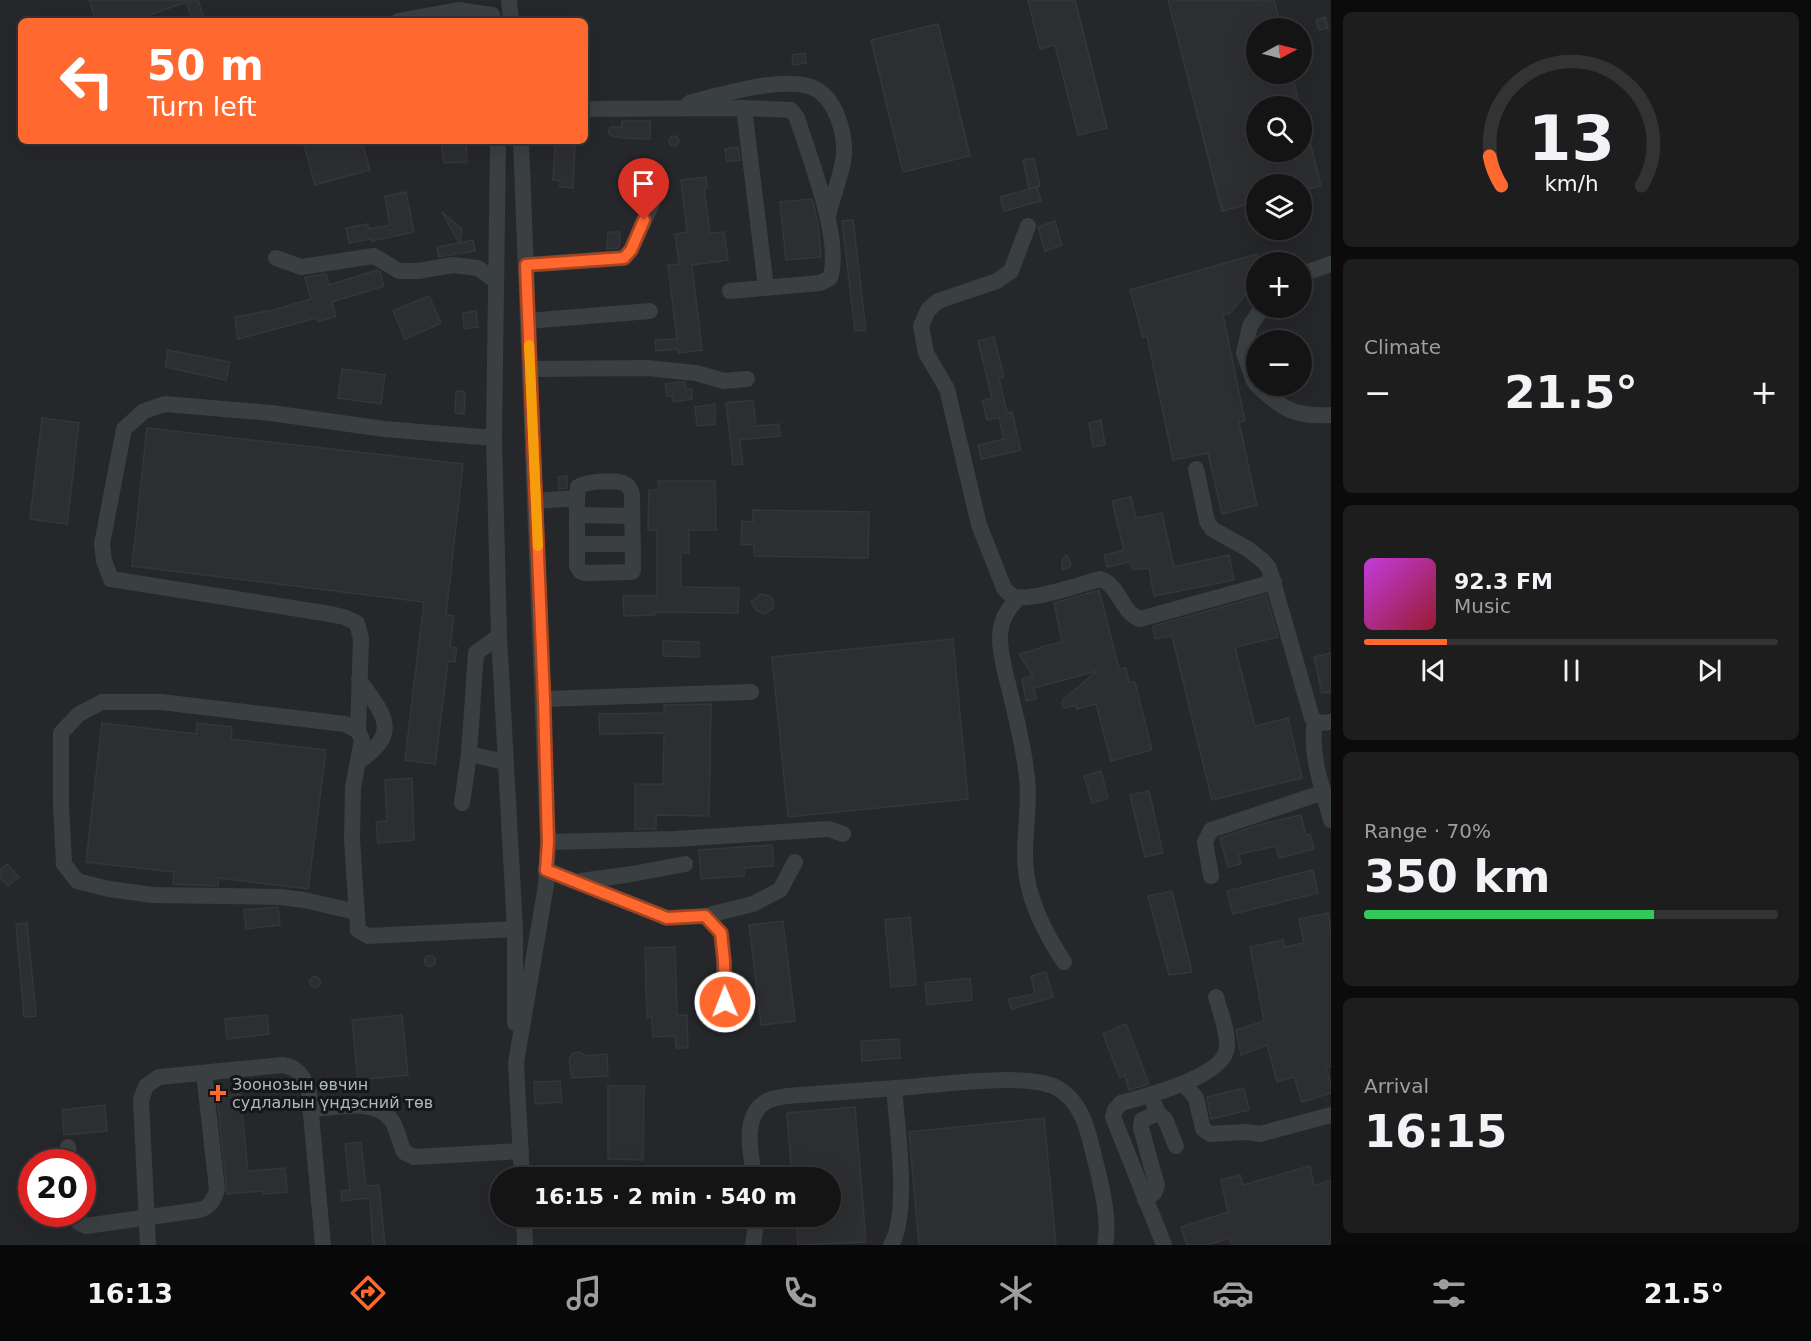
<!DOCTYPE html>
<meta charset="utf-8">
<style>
body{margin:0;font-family:"DejaVu Sans",sans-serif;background:#1d1d1e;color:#f1f3f6;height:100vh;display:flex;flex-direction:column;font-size:22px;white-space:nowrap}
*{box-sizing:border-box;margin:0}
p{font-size:20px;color:#9d9ea0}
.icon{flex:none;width:33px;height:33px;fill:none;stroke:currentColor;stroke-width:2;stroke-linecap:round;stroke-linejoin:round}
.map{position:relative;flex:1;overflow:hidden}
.panel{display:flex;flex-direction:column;gap:12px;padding:12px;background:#0b0b0c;width:480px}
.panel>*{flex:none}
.banner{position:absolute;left:18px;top:18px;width:570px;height:126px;border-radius:9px;box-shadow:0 6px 24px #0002,0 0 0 2px #333334;background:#ff682f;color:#fff;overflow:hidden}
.needle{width:39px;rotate:83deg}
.buttons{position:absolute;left:1246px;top:18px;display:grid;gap:12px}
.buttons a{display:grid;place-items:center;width:66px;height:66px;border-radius:50%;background:#141415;box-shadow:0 6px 24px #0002,0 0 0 2px #333334;font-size:30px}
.speed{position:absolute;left:18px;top:1149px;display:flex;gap:12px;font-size:30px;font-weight:700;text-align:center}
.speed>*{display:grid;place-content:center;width:78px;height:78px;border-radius:50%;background:#141415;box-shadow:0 6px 24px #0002,0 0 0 2px #333334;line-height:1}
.speed .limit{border:9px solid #d22;background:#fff;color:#111}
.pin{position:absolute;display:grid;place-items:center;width:51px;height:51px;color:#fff;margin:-62px -26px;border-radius:50% 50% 50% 0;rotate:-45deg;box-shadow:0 0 6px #0007}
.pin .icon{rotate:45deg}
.me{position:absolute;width:66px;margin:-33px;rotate:359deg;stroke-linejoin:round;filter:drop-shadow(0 0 4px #0008)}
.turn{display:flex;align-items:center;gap:21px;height:126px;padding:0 30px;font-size:27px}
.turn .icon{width:78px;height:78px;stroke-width:2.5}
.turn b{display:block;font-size:42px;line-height:51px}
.big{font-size:45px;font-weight:600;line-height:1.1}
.panel .widget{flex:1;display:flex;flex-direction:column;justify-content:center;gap:9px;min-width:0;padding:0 21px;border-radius:9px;background:#1d1d1e}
.panel .dial{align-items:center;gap:0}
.dial svg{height:156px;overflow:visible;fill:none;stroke:#333334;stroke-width:7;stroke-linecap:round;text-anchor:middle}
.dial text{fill:#f1f3f6;stroke:none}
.song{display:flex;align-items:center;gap:18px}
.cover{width:72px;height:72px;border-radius:9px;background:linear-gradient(135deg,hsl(290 70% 55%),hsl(350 70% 35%))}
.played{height:6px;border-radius:3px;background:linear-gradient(90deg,#ff682f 20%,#333334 20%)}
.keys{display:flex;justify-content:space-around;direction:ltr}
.heat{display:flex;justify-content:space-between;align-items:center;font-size:33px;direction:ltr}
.charge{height:9px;border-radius:4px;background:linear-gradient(90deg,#34c759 70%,#333334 0)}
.trip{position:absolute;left:490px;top:1167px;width:351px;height:60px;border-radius:30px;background:#141415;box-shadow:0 6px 24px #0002,0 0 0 2px #333334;font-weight:600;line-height:60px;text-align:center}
.tab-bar{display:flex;height:96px;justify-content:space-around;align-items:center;background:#080808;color:#9d9ea0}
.tab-bar .icon{width:42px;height:42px}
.tab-bar .active{color:#ff682f}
.tab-bar b{font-size:27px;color:#f1f3f6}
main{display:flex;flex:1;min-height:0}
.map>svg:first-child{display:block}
.built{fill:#26272a;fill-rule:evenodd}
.building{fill:#2d2e31;stroke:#343639;stroke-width:1.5}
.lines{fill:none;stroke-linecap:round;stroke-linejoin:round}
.minor{stroke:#3a3f42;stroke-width:16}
.route-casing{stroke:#a6441f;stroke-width:15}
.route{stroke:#ff682f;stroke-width:10}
.slow{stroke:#f59e0b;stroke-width:10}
.poi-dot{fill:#ff682f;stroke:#151618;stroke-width:2}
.labels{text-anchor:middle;stroke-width:6;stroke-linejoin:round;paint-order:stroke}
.poi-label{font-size:16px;fill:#abb8bd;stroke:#151618;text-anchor:start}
</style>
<main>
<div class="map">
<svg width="1331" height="1245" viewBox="0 0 1331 1245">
<rect width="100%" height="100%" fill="#1a1b1c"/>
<path class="built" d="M0 0H1331V1245H0ZM21 21H585V141H21ZM1257 28H1302V74H1257ZM1257 106H1302V152H1257ZM1257 184H1302V230H1257ZM1257 262H1302V308H1257ZM1257 340H1302V386H1257ZM32 1162H82V1214H32ZM501 1178H831V1216H501Z"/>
<g class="building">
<path d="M89 0H198L205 21H193L186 2 144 17 145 21H96Z"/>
<path d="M1028 0H1075L1107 128 1078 135 1055 45 1040 49Z"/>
<path d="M1168 0H1274L1281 28H1257V74H1292L1300 106H1257V152H1302V127L1306 126 1321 186 1302 190V184H1257V202L1222 211Z"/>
<path d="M1325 17 1328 28 1319 30 1316 20Z"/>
<path d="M938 24 970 156 903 172 871 40Z"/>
<path d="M805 53 806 63 793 65 792 55Z"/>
<path d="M622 121H650V139L622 138 610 135 608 132 610 127H622Z"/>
<circle cx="674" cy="141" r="5"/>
<path d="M303 141H362L370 170 315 185Z"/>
<path d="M466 141 467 162 444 163 441 142Z"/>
<path d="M555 145 575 146 573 188 560 187V181L553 180Z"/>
<path d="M738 147 740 160 727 162 725 149Z"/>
<path d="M1034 158 1040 186 1029 189 1023 160Z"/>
<path d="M706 177 707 188H704L710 233 724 232 728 260 692 265 702 350 679 353 678 349 656 351 655 340 677 339 668 265 679 264 675 234 687 232 681 180Z"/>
<path d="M1037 187 1041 201 1004 211 1000 197Z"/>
<path d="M406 192 414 232 372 241 371 239 349 243 346 228 368 224V229L390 225 385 196Z"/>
<path d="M812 199 818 223 821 257 786 260 780 202Z"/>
<path d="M442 212 462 229 460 243 473 240 475 251 439 257 437 247 459 243Z"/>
<path d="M853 220 866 330 855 331 842 221Z"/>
<path d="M1055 221 1062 245 1045 251 1038 227Z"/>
<path d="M608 232H620L619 248 607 249Z"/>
<path d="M1257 254V280L1230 313 1223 315 1245 421 1239 422 1257 505 1222 514 1208 453 1173 460 1147 336 1143 337 1130 290Z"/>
<path d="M377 270 380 272 384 286 332 302 336 316 318 322 317 318 238 339 235 317 274 310 311 299 305 277 326 274 329 285Z"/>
<path d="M429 296 441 323 405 339 393 311Z"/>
<path d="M476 311 478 327 464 329 463 313Z"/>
<path d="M994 337 1004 377 999 378 1007 413 1012 412 1021 450 981 459 978 445 1004 439 999 418 987 420 982 401 992 398 978 341Z"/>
<path d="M168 350 230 362 226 380 165 367Z"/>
<path d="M342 369 385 375 381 404 338 398Z"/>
<path d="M681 382H685L686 390 692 389V399L673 402 672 396H667L665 384Z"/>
<path d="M456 391 465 392 464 414 455 413Z"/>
<path d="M753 400 756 426 779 424 780 436 740 440 743 464 733 465 726 403Z"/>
<path d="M715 404V424L697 426 695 407Z"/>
<path d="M42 418 79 423 67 524 30 519Z"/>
<path d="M1101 420 1105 445 1093 447 1089 423Z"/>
<path d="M147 428 463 464 446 615 454 616 450 647 457 648 455 662 448 661 435 764 405 760 424 602 132 566Z"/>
<path d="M567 476V488L559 489 558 477Z"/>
<path d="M658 481H715L716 530H689V553H681V587L739 588 738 613 655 612V615L624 616 623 596H657V530H648L649 490H659Z"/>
<path d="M1131 497 1136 518 1162 513 1174 567 1229 555 1234 580 1154 596 1149 568 1133 570 1130 562 1107 567 1104 555 1124 550 1112 501Z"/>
<path d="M753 510 869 512 868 558 754 556V545L741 544 742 521 753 522Z"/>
<path d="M1066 555 1071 563 1070 567 1062 570V562Z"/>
<path d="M1099 590 1119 669 1126 668 1129 683 1135 682 1152 750 1111 761 1096 704 1077 709 1076 705 1067 708H1064L1062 704 1063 700 1097 671 1034 688 1036 699 1026 701 1022 679 1033 676 1019 654 1041 648V647L1062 642 1054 603Z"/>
<path d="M761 594 770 596 774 601 773 608 765 614 756 610 751 602Z"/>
<path d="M1266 595 1278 637 1235 647 1255 726 1288 718 1302 778 1212 800 1172 636 1155 639 1153 626Z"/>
<path d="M953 639 968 799 788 817 772 657Z"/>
<path d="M663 641 699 642V657L663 656Z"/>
<path d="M1331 653V692L1322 693 1314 657Z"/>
<path d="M711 704 709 816 656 815V829H635V784H663L664 733 600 734 599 714 664 713V705Z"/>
<path d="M102 723 196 734 197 723 232 727 231 739 326 750 308 889 219 878 218 886 173 884 174 872 86 862Z"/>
<path d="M1101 771 1108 798 1092 803 1084 776Z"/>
<path d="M412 778 414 840 378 843 376 822 387 821 385 780Z"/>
<path d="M1149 791 1163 853 1145 857 1130 795Z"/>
<path d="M1301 815 1306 835 1310 834 1314 849 1279 858 1276 846 1239 854 1241 864 1228 867 1220 838 1258 825Z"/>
<path d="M772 845 774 866 744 868V876L701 879 699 850Z"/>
<path d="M7 864 19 877 8 886 0 877V870Z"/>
<path d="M1313 870 1318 893 1233 914 1227 891Z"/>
<path d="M1172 891 1192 972 1169 975 1148 896Z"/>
<path d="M278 907 280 925 246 929 244 910Z"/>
<path d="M1328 913 1331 930V1067L1326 1068 1331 1083V1093L1302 1102 1294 1077 1277 1082 1267 1045 1241 1055 1236 1030 1264 1021 1250 947 1283 940 1284 947 1304 943 1299 919Z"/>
<path d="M910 917 916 985 891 987 885 920Z"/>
<path d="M783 921 795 1021 761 1025 749 925Z"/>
<path d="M27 923 36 1016 24 1017 16 924Z"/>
<path d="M675 947 677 1016 687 1015 688 1048H676L675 1036 653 1037 652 1017 647 1018 645 948Z"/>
<circle cx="430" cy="961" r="5.5"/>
<path d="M1046 972 1053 997 1012 1009 1008 999 1035 994 1031 976Z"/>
<circle cx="315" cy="982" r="5.5"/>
<path d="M970 978 972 1000 927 1005 925 983Z"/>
<path d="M267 1015 269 1034 227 1039 225 1019Z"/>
<path d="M402 1015 408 1075 358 1080 352 1020Z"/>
<path d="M1126 1024 1149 1084 1129 1090 1125 1075 1120 1078 1103 1034Z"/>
<path d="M899 1039 900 1058 862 1061 861 1041Z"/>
<path d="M579 1052 587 1056 607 1054 608 1076 572 1078 569 1060 572 1054Z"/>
<path d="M560 1081 562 1102 535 1104 534 1082Z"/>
<path d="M608 1086H644L643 1160 608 1159Z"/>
<path d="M1244 1088 1249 1110 1211 1119 1207 1097Z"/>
<path d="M240 1094 248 1171 285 1168 287 1192 263 1194V1191L227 1194 217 1096Z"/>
<path d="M105 1105 107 1131 64 1135 62 1110Z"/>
<path d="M855 1107 866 1242 798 1245 796 1216H831V1178H792L787 1113Z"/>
<path d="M1044 1118 1056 1245H919L909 1132Z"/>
<path d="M361 1142 366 1186 379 1185 385 1245H373L370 1198 342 1201 341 1191 350 1190 345 1144Z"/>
<path d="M1310 1166 1314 1186 1331 1180V1245H1232L1229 1238 1207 1245H1187L1181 1227 1228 1212 1221 1180 1240 1175 1243 1185Z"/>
</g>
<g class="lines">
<g class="minor">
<path d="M509 0 511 21"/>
<path d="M398 21 458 10 492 15 494 21"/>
<path d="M689 103C718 95 788 74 816 89 826 95 831 103 836 113 841 125 845 140 844 154 843 171 832 198 828 216"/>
<path d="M744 108 766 288"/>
<path d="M585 109 744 108 791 110 797 118C809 156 843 242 830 278L820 283 730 291"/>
<path d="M498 141 494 438 499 636 515 929V1023"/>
<path d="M521 141 548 842 546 885 516 1063 522 1178"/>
<path d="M1028 226 1011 271 997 281 938 301 928 310 921 326 926 353 947 389 979 525 1004 588C1007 592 1010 595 1015 597 1033 601 1081 584 1100 579 1120 585 1121 613 1140 619L1274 582"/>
<path d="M276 258 301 267 374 256 399 271H418L453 265 478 268 496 281"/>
<path d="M526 265 624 258 631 250 652 203"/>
<path d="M1302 274 1331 264"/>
<path d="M528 321 650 311"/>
<path d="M530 369 647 368 696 373 724 381 747 379"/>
<path d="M1257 385 1254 381 1244 353 1250 326 1262 308"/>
<path d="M1258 386C1283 410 1296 417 1331 415"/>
<path d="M1196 469 1207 521 1212 529 1248 549 1263 561 1269 568 1312 718 1318 723 1331 722"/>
<path d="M536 501 577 498V566L580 571 585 573 632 572 633 570 632 495C631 489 629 485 623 483 613 480 586 481 578 487L577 498"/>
<path d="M577 515 632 516"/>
<path d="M577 544H633"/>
<path d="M1018 598C1007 610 1000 621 1000 638 1000 655 1005 671 1009 688 1016 717 1024 747 1027 778 1031 811 1021 845 1027 878 1032 907 1048 938 1064 962"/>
<path d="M499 636 476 653 469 754 505 762"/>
<path d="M544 699 751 692"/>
<path d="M1315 722C1309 754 1323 789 1331 820"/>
<path d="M358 731 361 639 357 623 344 617 330 614 111 579 104 561 102 544 124 429 144 411 165 404 271 413 384 429 494 438"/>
<path d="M358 762C402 732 384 715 359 680"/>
<path d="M462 803 469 754"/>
<path d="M548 842 675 839 829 829 843 834"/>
<path d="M546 870 667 918 705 916 753 904 780 890 795 862"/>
<path d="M1211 876 1205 842 1211 830 1324 792"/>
<path d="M581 881 632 874 685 864"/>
<path d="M356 912 304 900 281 897 153 895 109 889 77 881 64 864 61 805V733L79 714 102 702H161L345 724 358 731 362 740 353 787 352 840 358 930 368 936 515 929"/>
<path d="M705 916 721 933 724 961 725 1002"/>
<path d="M1184 1084 1196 1098 1203 1129 1210 1134 1246 1132 1260 1134 1331 1115"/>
<path d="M1154 1104 1158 1113 1165 1119 1176 1146"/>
<path d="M311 1109C336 1108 375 1097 392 1121 398 1130 399 1142 404 1152L414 1157 521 1151"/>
<path d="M68 1147 70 1162"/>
<path d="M755 1178C750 1154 741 1113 769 1100 774 1098 781 1097 787 1096 828 1093 869 1090 910 1087 943 1084 1032 1072 1059 1089 1085 1105 1089 1137 1096 1164 1102 1189 1110 1220 1105 1245"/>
<path d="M1145 1200 1154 1193 1157 1186 1141 1128 1142 1120 1158 1113"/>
<path d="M76 1214 79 1223 86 1226 199 1210C209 1208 215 1199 217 1189L204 1073"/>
<path d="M524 1216 525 1245"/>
<path d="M148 1245 141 1100 146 1086 159 1077 283 1065C298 1067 304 1078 309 1092L323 1245"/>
<path d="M753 1245 757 1216"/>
<path d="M891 1245C910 1213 897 1127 894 1088"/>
<path d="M1164 1245 1113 1117 1115 1110 1121 1103C1146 1096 1225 1077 1227 1047 1228 1031 1220 1012 1216 997"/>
</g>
</g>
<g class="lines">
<defs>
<path id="route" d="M644 220 631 250 624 258 526 265 544 699 548 842 546 870 667 918 705 916 721 933 724 961 725 1002"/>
</defs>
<use href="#route" class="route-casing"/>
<use href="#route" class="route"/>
<path class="slow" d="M529 345 538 546"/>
</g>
<path class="poi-dot" d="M215 1084h6v6h6v6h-6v6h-6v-6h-6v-6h6z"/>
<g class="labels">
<g class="poi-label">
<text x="232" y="1090">Зоонозын өвчин<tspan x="232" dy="18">судлалын үндэсний төв</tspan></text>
</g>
</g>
</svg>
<div class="buttons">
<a><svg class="needle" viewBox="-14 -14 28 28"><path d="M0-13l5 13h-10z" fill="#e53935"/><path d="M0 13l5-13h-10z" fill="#9d9ea0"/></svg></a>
<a><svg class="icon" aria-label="search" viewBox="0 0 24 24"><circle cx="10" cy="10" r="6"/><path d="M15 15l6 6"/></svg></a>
<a><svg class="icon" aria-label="layers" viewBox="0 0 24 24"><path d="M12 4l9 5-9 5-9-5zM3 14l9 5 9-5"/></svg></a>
<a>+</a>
<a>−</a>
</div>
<div class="speed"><div class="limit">20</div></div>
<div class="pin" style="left:644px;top:220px;background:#d93025"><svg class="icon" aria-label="arrive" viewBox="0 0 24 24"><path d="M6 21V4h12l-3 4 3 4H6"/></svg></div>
<svg class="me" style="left:725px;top:1002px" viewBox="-20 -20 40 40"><circle r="17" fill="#ff682f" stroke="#fff" stroke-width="3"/><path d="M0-11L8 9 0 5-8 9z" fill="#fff"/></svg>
<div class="trip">16:15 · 2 min · 540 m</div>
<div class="banner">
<div class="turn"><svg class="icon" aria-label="left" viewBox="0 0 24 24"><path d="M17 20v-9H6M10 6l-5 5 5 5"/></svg><div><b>50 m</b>Turn left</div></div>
</div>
</div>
<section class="panel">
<div class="widget dial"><svg viewBox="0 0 100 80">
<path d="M14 69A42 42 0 1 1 86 69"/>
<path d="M14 69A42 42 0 0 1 8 54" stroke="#ff682f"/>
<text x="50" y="56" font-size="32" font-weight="700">13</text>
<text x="50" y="72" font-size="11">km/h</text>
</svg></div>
<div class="widget"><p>Climate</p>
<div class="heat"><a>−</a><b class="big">21.5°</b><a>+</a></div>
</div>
<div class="widget">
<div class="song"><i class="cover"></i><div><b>92.3 FM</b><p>Music</p></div></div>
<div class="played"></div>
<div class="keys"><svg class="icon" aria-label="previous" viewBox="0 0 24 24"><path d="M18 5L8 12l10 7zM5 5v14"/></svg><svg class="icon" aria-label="pause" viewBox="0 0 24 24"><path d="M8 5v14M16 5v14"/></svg><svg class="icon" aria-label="next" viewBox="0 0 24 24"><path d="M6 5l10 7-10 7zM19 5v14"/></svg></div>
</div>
<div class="widget"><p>Range · 70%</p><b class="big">350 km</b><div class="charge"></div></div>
<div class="widget"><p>Arrival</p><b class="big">16:15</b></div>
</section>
</main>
<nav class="tab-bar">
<b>16:13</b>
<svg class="icon active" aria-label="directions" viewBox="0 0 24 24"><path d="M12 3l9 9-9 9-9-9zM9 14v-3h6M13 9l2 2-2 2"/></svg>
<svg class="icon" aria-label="music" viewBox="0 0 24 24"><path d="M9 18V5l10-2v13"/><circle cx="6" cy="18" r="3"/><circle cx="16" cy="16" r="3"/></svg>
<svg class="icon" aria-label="phone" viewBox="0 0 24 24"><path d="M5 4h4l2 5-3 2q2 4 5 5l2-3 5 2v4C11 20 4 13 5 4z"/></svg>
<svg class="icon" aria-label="climate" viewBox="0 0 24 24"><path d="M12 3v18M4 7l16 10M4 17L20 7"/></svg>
<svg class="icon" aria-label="car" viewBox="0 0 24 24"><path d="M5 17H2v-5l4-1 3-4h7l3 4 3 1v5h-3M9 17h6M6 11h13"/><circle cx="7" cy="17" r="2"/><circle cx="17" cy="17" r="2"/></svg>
<svg class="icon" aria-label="filters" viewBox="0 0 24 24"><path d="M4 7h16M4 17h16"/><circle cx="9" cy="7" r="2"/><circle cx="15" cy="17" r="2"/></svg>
<b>21.5°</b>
</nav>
